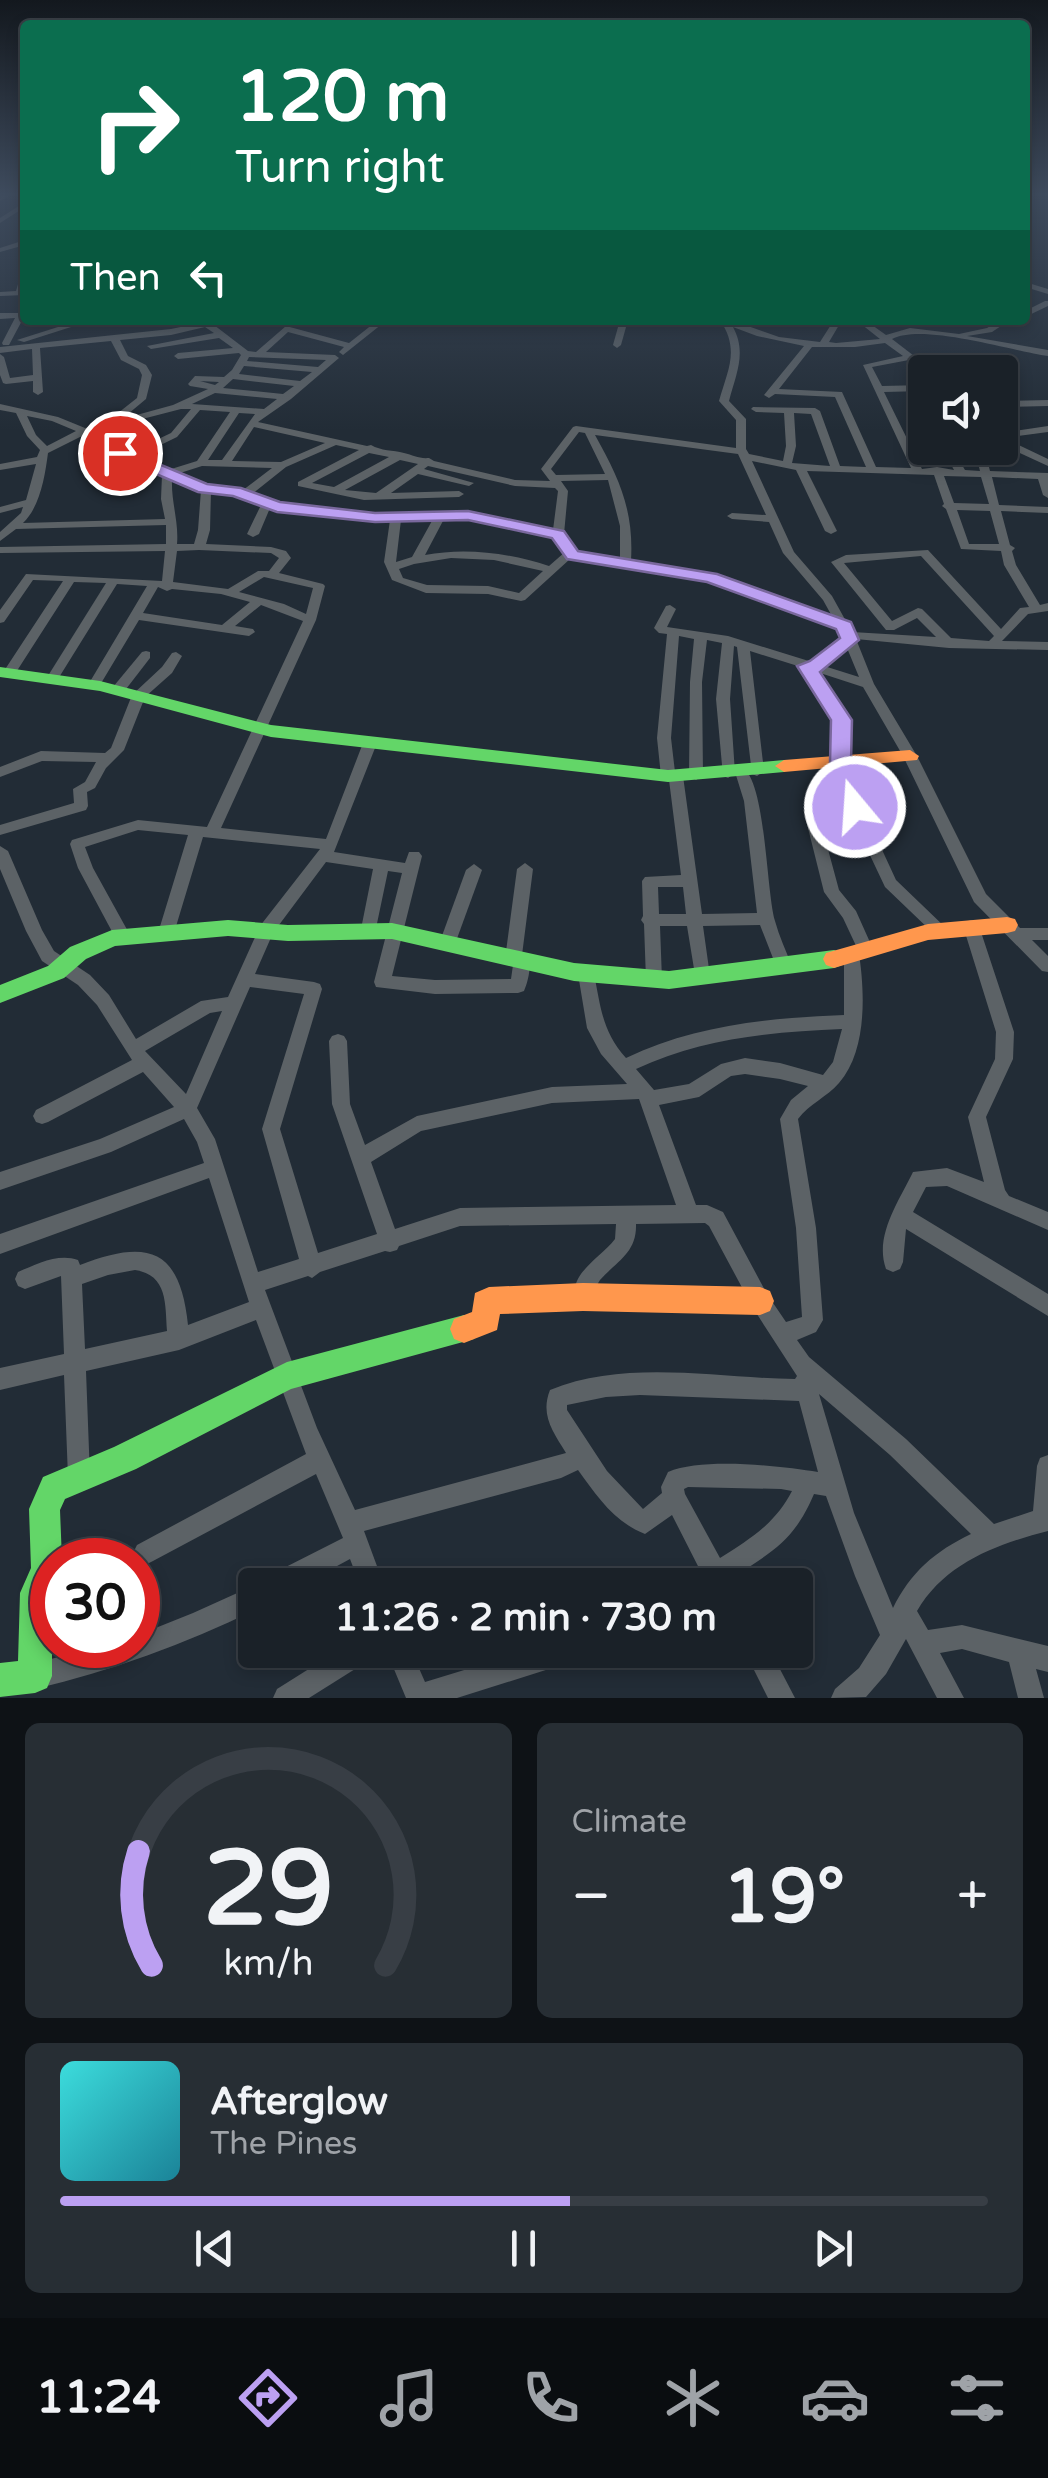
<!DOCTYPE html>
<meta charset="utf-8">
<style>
body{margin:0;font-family:"Varela Round",sans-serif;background:#272e34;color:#f1f3f6;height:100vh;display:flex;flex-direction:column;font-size:38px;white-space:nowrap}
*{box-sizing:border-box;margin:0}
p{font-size:32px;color:#9fa3a8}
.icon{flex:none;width:55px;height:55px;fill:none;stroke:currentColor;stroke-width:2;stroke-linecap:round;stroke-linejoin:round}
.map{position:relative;height:1698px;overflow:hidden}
.details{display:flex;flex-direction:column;gap:25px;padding:25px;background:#0e1216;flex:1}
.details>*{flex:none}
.top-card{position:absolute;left:20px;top:20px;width:1010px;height:305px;border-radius:10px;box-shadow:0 5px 15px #0003,0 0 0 2px #383e45;background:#0b6e4f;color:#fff;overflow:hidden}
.tools{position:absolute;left:908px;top:355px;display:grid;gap:20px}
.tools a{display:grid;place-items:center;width:110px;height:110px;border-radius:10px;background:#1a2128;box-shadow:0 5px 15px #0003,0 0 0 2px #383e45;font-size:50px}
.speed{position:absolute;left:30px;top:1538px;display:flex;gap:20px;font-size:50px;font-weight:700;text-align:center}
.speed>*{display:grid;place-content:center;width:130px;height:130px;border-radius:50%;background:#1a2128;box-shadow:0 5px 15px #0003,0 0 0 2px #383e45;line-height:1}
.speed .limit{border:15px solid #d22;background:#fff;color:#111}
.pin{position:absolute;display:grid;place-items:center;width:85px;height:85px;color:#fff;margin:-42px;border:5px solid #fff;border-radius:50%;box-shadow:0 2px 10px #0007}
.me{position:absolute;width:110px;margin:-55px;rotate:342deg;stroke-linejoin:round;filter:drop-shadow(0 0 8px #0008)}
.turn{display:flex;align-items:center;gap:35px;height:210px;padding:0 50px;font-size:45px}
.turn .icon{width:130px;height:130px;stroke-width:2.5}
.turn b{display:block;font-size:70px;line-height:85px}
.then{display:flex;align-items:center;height:95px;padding:0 50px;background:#0003;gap:20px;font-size:38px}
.big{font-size:75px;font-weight:800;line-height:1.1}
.details .widget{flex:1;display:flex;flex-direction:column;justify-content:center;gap:15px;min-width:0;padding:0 35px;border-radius:15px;background:#272e34}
.details .dial{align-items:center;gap:0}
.dial svg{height:260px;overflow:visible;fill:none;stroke:#383e45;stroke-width:7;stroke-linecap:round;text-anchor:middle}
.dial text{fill:#f1f3f6;stroke:none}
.song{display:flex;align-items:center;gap:30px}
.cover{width:120px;height:120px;border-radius:15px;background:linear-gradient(135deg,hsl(180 70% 55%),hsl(190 70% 35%))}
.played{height:10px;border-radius:5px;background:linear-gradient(90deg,#bca0f2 55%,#383e45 55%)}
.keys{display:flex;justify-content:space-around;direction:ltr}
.heat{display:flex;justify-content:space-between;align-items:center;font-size:55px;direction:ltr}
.details .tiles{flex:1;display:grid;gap:25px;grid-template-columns:1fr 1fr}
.widget:last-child{grid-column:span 2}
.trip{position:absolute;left:238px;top:1568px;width:575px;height:100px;border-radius:10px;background:#1a2128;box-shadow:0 5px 15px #0003,0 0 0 2px #383e45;font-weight:800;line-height:100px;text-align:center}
.menu{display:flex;height:160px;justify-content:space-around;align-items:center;background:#0a0d10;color:#9fa3a8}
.menu .icon{width:70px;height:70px}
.menu .on{color:#bca0f2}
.menu b{font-size:45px;color:#f1f3f6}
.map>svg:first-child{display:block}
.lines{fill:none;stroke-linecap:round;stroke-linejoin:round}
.street{fill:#5c6266;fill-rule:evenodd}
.fast{fill:#63d668;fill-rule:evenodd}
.slow{fill:#ff974d;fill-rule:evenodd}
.route{fill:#bca0f2;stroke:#7a689d;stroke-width:2.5}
</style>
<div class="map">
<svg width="1048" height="1698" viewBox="0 0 1048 1698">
<rect width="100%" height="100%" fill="#222c36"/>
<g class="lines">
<g class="street">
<path d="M6 194H13L0 201V196Z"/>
<path d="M25 202V207L0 223V218Z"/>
<path d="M22 241H25V245L0 252V248Z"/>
<path d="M25 272V295L0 296V292L16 291 21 274Z"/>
<path d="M1025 282 1048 289V294L1025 287Z"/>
<path d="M1045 301H1048V306L1025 317V311Z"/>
<path d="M22 305H25V315L9 345H3L2 343 15 318 0 319V313H18Z"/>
<path d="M80 320H93L24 342 17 340Z"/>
<path d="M214 320H229L214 325 248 351 256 352 286 326 349 343 378 320H387L343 355 339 352 344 347 288 332 266 352 335 355 339 358 291 399 258 422 367 446 371 445C381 451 393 450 404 453 413 455 419 459 429 458L434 461 515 480 550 481 541 469 573 427 576 426 736 448V420L719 401C728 369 740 350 720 320H731L779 337 820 342 834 320H842L829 342 836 343 880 339 856 320H865L886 335 910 328 959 334 987 328 1000 320H1010L992 332 967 336 1048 350V356C1011 351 923 323 892 339L935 372H926L909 360 872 367 882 386 925 385V391L884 392 922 469 937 467 954 470 942 448H952L965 470 980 471 974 448H984L990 471 1048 473V498L1043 495 1038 479 992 477 999 505 1048 507V513L1001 511 1010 545 1015 548 1012 551 1016 565 1040 605 1048 603V611L1028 614 1002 641 1048 642V650L949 648 856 639 874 684 917 756 986 894 1020 928H1048V940H1032L1048 956V972L1042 971 974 902 903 756 863 687 817 672 849 719 846 752 853 787 896 880 947 929 945 933H933L885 887 850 813 819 816 839 890 856 911 873 949 871 953 859 954C865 993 867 1051 839 1083 827 1097 809 1104 798 1119L816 1228 823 1320 816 1332 797 1340 809 1357 906 1439 994 1524 1033 1511 1037 1466 1040 1458 1048 1455V1531C997 1544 945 1563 917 1611L928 1630 962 1625 1048 1646V1672L1036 1669 1044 1698H1018L1009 1662 962 1649 940 1653 964 1698H937L906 1639 886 1674 866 1697 831 1698 835 1689 859 1668 880 1635 855 1576 826 1496 814 1494C793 1543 772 1551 731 1579L733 1585H693L701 1572 672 1515 645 1534C614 1522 597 1496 578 1470L561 1478 364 1531 384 1585H360L350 1559 302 1585H265L268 1576 343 1538 316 1474 153 1561 145 1565 138 1562 133 1553 137 1545 306 1454 256 1320 179 1350 86 1371 90 1477 87 1485 79 1488 71 1485 68 1477 64 1375 0 1390V1368L64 1354 61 1276 25 1289 18 1286 15 1279 18 1272C37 1264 58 1253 78 1260L80 1265C148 1239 180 1248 188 1325L249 1302 209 1178 0 1254V1234L204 1163 197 1142 184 1119 111 1152 0 1190V1172L100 1139 174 1107 143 1072 48 1122 42 1124 36 1122 33 1116 36 1110 132 1060 97 1005 78 985 42 961 26 931 0 869V846L8 851 42 930 54 951 90 975 109 995 136 1039 201 1001 228 997 260 926 320 849 203 837 174 933 172 937H160L158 933 188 835 138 830 85 847 93 868 130 935 128 939H116L78 868 70 844 72 840 138 820 207 827 303 621 261 605 235 626 253 629 255 632 249 636 139 620 100 685 94 689 88 685 147 586 117 584 58 679 52 683 46 679 106 583 74 582 13 677H3L2 674 63 581 33 580 4 622 0 623V610L26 574 162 581 165 551 0 553V547L166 544V525L16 529 0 541V532L21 513 23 507 0 513V507L26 500 36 464 0 470V464L37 457 40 450 27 436 16 413 0 410V404L58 417 85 428 113 421V417L137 398 142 375 139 369 121 360 111 341 40 348 43 392 38 395 33 392V381L6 384 3 383 0 375V354L4 357 10 378 33 375 32 349 0 353V347L171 329ZM205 327 214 333 147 346 151 349 219 338 233 348 178 353 174 356 178 359 239 353 241 355 232 370 224 377 195 376 188 384 190 386 208 389 173 405 122 419 146 399 152 375 146 365 128 356 120 340 171 335ZM733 327 757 336 804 346 764 395 769 398 775 394 835 397 866 467 840 466 820 411 815 408 753 407 751 409 756 412 784 413 786 446 783 461 749 454 746 449V419L729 401C736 374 747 353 733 327ZM885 343 903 356 863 365 911 468 876 467 842 392 779 389 812 347H855ZM249 357 326 360 318 367 247 361ZM244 366 312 372 300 381 239 374ZM233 379 294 386 283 394 223 388ZM200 381 219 382 215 385ZM215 393 277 399 264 409 192 404ZM181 409H191L171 433 129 453 92 432ZM200 410 230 412 197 461 168 470 136 457 177 437ZM239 413 255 414 222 460H208ZM794 413 811 414 830 466 792 463 796 446ZM27 416 52 421 76 431 47 446 36 435ZM254 427 325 443 281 462 232 461ZM579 432 585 433 605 474 556 475 551 469ZM84 435 123 460 162 475 161 499 165 519 23 523C40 507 45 476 48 453ZM595 435 738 454 766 515 732 513 727 516 732 519 769 522 783 553 823 600 833 618 715 575 631 561C634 510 619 478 595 435ZM336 445 359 450 298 482V486L364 500 459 497 464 494 459 491 391 493 418 474 469 486 474 483 424 469 428 466 515 486 555 488 558 491 553 530 468 512 375 514 279 504 252 494 286 467ZM369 453 389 457 334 487 312 483ZM400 460 418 464 376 493 345 490ZM752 461 796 470 825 531 831 534 837 531 807 471 934 475 944 504 942 506 946 509 961 549 1001 551 1004 565 1029 607 1020 608 1001 629 928 550 846 555 831 562 886 630H894L917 618 936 637 852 632 832 596 794 552ZM202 466 272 468 243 490 202 484 177 474ZM944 476 981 477 989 504 954 503ZM172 479 201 490 198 530 194 544H177C179 522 171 502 172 479ZM608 480 620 526V560L577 553 564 534 568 491 561 481ZM211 491 234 494 261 505 247 534 253 537 259 534 270 508 390 520 384 562 392 580 426 593 488 594 521 601 525 600 570 559 709 580 839 628 843 639 812 662 728 636 667 627 676 609 670 605 666 606 654 628 659 633 667 634 657 738 661 776 663 779 669 780 681 875 645 877 642 881 643 916 641 920 644 924 646 980 648 985 654 987 660 985 662 980 660 926H687L696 981 702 983 708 981 710 976 703 926 760 925 778 971 784 972 790 971 792 966C786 951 779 936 775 921 766 890 766 781 742 767L735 772 744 801 757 913 702 914 683 776 681 773 675 772 671 738 679 636 694 639 690 682 689 775 696 780 703 775 702 682 707 640 722 643 716 699 723 776 728 778 735 773 730 699 734 646 737 647 752 774 757 776 764 771 750 651 801 667 835 719 832 752 839 787 846 803 811 807 804 812 824 892 843 918 858 950H846L844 955V1015C768 1018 695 1025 626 1058 602 1031 601 1008 594 974L592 969 586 967 580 969 578 974 587 1028 601 1054 627 1084 552 1087 417 1116 365 1145 350 1104 347 1041 344 1036 338 1034 332 1036 329 1041 332 1104 377 1234 318 1253 280 1129 322 989 320 984 314 982 255 974 273 933 326 862 373 869 361 929 363 933H375L388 871 402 873 374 982 376 987 435 994 518 993 524 991C528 982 532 965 528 956L522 955 533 869 525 863 517 869 505 959 507 964 513 965 511 979 435 980 392 976 422 856 419 852H409L405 863 334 852 377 743 375 740 370 739 363 743 326 839 221 828 316 620 325 586 323 584 279 573 291 558 286 551 271 547 206 544 210 530ZM957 510 990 511 999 544H969ZM468 518 554 537 565 552 549 566C509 553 466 547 425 555L444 519ZM433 519 412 557 396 562 401 520ZM199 550 271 553 279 558 269 571H258L228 589 173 582 177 551ZM921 556 994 636 989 641 951 638 922 609 918 608 892 621 844 563ZM451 558 494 560 543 571 519 593 488 586 427 585 403 578 399 569 414 564ZM264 577 313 588 306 614 284 604 239 592ZM158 587 167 591 172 589 221 594 250 602 222 625 143 613ZM847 648 859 677 824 666ZM658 887H683L686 914H659ZM250 987 304 994 262 1129 299 1259 258 1272 215 1139 197 1108ZM222 1011 186 1094 145 1051 210 1013ZM842 1029 833 1062 823 1075 780 1063 745 1058 721 1064 689 1084 654 1090 636 1069C702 1038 771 1032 842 1029ZM745 1074 780 1079 808 1086 791 1100 780 1119 796 1228 802 1317 786 1322 767 1294 723 1212 707 1205H696L659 1105 699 1097 731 1076ZM639 1099 676 1205 460 1208 395 1229 371 1162 421 1131 552 1103ZM705 1223 709 1226 753 1308 797 1376 795 1379C715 1378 626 1359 550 1390 540 1415 553 1432 566 1453L355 1510 317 1428 265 1290 308 1276 312 1278 320 1272 385 1251 390 1252 397 1250 399 1246 460 1226 616 1224 615 1239C600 1259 566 1274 576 1304L583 1307 590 1304C594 1296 595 1287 600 1280 617 1261 637 1253 636 1224ZM135 1270C168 1275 165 1304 167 1331L85 1349 82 1284 108 1275ZM819 1394 890 1455 971 1534C935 1551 910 1573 893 1608L854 1513ZM640 1395 799 1401 818 1472C779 1466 704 1457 668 1472L661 1487 662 1493 643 1509 607 1471 567 1410V1405L606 1397ZM688 1487 781 1489 792 1491C775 1524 750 1539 720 1558L685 1494 684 1489Z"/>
<path d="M620 320H628L621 345 617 348 613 345Z"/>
<path d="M1048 400V406L1000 407V401Z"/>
<path d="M1048 426V432L1004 438 1048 459V466L1000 444V433Z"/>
<path d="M146 651 150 652V658L123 693H113L111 690 113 687 142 652Z"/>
<path d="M176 652 182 656 172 673 145 697 124 750 106 768 95 788 87 792 88 806 86 810 0 835V825L74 803 73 789 85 782 96 762 42 761 0 777V767L41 751 105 753 111 748 132 695 162 667 172 653Z"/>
<path d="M474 864 482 870 455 944 453 948H441L439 944 466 870Z"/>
<path d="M971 920 977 922 979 926 1014 1032 1013 1059 986 1117 1005 1190 1009 1196 1048 1212V1230L947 1186 926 1187 913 1212 1048 1294V1316L906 1229 903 1262 900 1269 893 1272 886 1269C874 1236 899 1201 913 1172L947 1168 984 1182 968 1117 995 1059 996 1032 963 926 965 922Z"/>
<path d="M255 1585V1610C184 1644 112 1671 35 1689L26 1685 22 1676 26 1667 35 1663 106 1645H138V1635L193 1613Z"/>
<path d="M339 1650H374L371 1659 309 1698H273L277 1689Z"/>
<path d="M386 1650H411L425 1682 530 1650H583L580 1659 571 1662 457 1698H406Z"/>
<path d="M744 1650H770L795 1698H768Z"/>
</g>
<g class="fast">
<path d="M0 667 100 681 271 725 668 770 784 760 793 766 784 772 668 782 271 737 100 691 0 677Z"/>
<path d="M228 920 288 925 392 923 574 963 669 971 834 950 842 953 845 959 842 965 834 968 669 989 574 981 392 939 288 941 228 936 115 946 86 959 64 978 0 1003V985L48 966 70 947 112 930Z"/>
<path d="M464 1315 474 1319 478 1329 474 1339 291 1389 136 1469 65 1499 60 1510 62 1560H52V1676L47 1688 35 1693 0 1697V1663L18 1661 20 1593 31 1568 29 1509 43 1477 114 1447 287 1362Z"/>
</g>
<g class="slow">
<path d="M910 750 919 756 917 760 784 772 775 766 784 760Z"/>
<path d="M1007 917 1015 919 1018 925 1015 931 1007 933 928 940 834 968 826 965 823 959 826 953 928 924Z"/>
<path d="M583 1283 760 1287 770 1291 774 1301 770 1311 760 1315 583 1311 500 1314 497 1330 464 1343 454 1339 450 1329 454 1319 472 1312 475 1293 489 1287Z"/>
</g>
</g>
<linearGradient id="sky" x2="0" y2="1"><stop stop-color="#13181e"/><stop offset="0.45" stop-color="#3e4b5d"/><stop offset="1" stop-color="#3e4b5d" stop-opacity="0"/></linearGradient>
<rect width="1048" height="431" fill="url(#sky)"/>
<path class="route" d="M114 450H125L207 484 241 488 280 502 375 513 468 511 564 531 578 551 717 574 851 622 859 640 820 672 852 720 851 763 866 807 855 815 844 807 830 763 831 720 797 666 810 661 840 638 836 629 707 582 567 559 552 538 468 520 375 522 277 512 233 496 198 492 114 456Z"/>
</svg>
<div class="tools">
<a><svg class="icon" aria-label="sound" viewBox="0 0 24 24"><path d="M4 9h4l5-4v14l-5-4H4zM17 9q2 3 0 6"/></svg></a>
</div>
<div class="speed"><div class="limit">30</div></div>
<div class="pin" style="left:120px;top:453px;background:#d93025"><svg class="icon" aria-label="arrive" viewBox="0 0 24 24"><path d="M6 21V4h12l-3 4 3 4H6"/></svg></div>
<svg class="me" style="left:855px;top:807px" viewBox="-20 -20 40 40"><circle r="17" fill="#bca0f2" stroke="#fff" stroke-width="3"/><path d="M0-11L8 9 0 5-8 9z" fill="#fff"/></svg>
<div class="trip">11:26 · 2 min · 730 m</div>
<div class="top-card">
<div class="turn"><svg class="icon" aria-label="right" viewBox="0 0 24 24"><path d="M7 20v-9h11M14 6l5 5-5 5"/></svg><div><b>120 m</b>Turn right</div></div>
<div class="then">Then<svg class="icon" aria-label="left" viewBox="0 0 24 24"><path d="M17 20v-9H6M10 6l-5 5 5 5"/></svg></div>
</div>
</div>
<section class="details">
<div class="tiles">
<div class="widget dial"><svg viewBox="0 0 100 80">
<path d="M14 69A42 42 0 1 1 86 69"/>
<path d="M14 69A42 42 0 0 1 10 34" stroke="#bca0f2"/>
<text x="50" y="56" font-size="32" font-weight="700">29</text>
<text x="50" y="72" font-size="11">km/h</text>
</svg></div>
<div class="widget"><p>Climate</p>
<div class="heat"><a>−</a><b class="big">19°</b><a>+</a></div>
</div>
<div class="widget">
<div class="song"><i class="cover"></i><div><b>Afterglow</b><p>The Pines</p></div></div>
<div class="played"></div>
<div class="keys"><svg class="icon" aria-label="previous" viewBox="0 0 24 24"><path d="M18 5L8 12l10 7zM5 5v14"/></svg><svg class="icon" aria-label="pause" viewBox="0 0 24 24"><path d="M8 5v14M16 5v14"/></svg><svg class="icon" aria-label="next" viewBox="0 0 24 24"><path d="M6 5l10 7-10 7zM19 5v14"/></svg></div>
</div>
</div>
</section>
<nav class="menu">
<b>11:24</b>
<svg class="icon on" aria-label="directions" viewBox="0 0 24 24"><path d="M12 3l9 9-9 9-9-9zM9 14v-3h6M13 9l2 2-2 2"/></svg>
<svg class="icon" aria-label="music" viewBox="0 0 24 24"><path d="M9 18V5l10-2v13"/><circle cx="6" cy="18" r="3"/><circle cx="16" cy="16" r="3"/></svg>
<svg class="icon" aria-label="phone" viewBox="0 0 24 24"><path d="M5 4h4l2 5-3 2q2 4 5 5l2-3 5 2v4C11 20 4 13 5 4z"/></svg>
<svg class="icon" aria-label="climate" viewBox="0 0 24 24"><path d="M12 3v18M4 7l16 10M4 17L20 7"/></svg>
<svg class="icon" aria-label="car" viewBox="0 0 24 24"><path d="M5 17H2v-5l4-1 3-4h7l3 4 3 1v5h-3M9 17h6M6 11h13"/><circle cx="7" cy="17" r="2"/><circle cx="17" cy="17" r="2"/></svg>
<svg class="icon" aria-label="filters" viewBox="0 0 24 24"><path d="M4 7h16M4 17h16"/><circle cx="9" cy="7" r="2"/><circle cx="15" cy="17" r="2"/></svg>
</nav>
